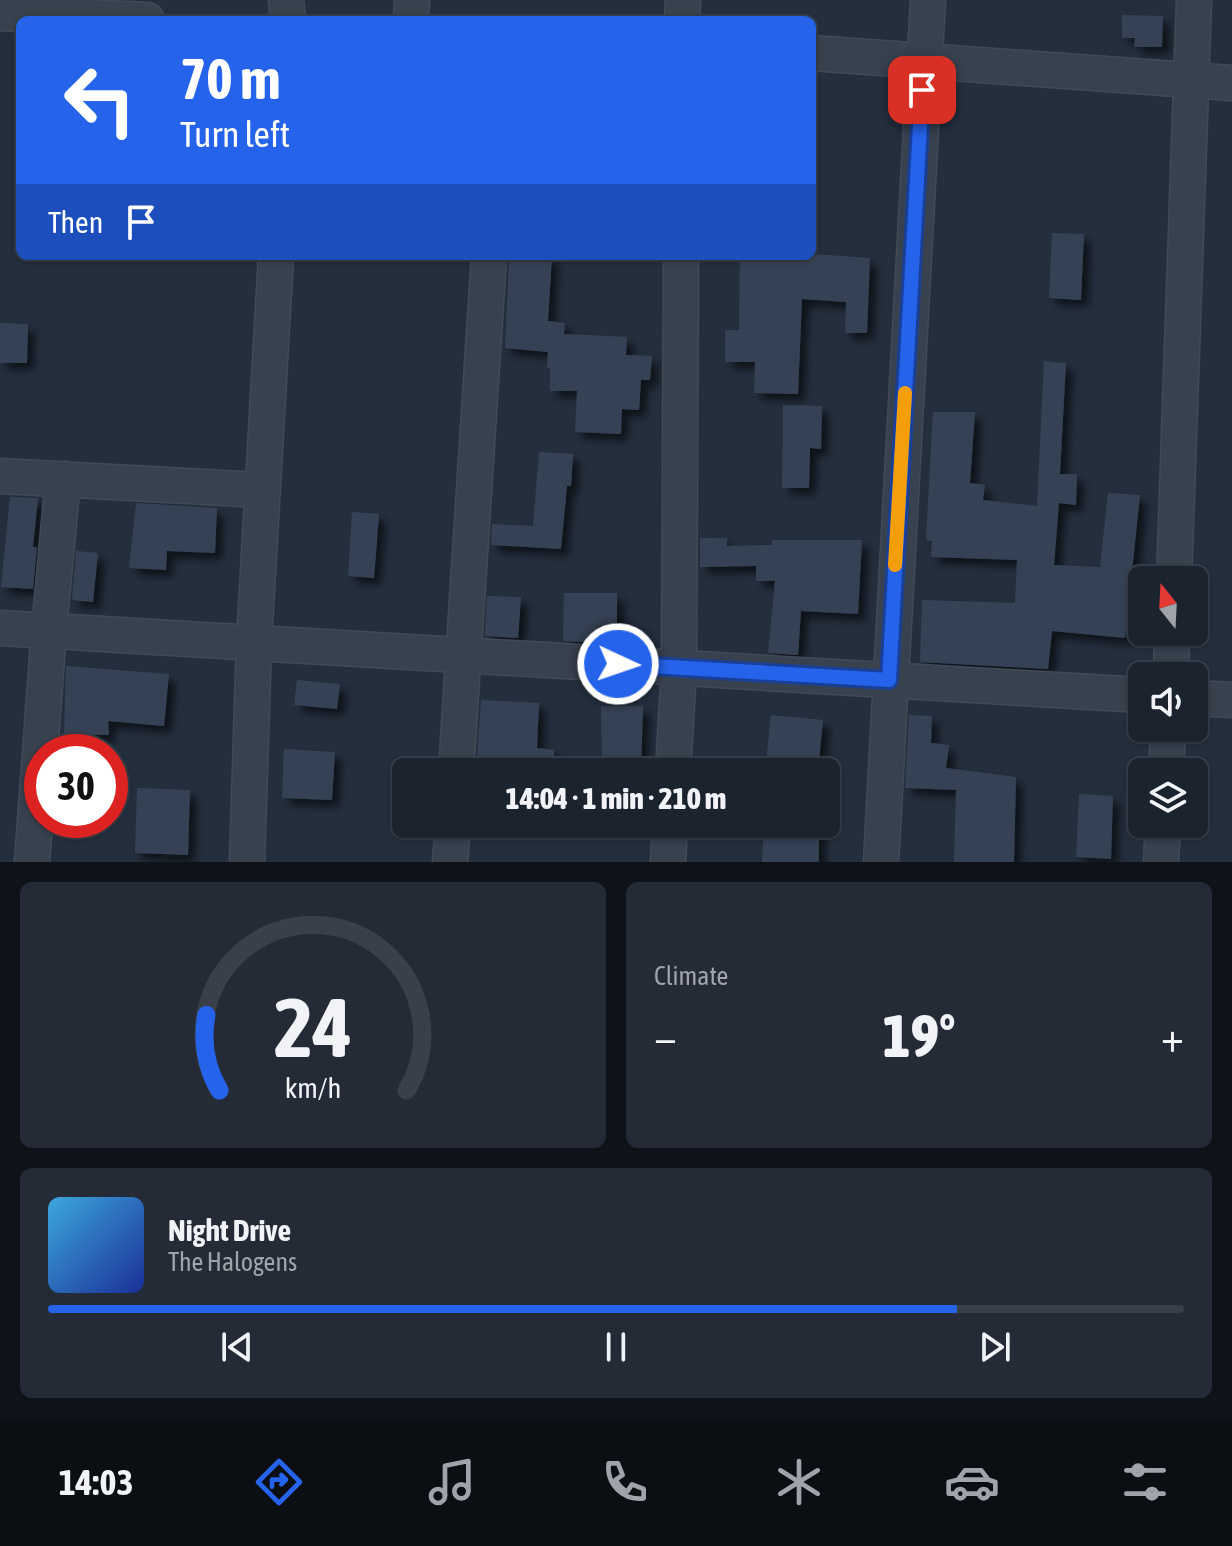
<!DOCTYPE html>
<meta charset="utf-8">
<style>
body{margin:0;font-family:"Asap Condensed",sans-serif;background:#242b36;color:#f1f3f6;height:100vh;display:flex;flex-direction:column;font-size:30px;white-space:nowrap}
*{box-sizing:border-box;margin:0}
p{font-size:26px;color:#a0a4aa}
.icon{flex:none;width:44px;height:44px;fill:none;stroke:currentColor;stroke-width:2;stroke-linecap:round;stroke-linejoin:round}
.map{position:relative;height:862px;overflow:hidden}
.panel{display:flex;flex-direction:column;gap:20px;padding:20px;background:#0f1319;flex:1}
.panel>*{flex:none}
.guide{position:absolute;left:16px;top:16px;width:800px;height:244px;border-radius:12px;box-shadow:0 2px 6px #0004,0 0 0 2px #39404a;background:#2563eb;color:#fff;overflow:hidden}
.needle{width:52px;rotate:342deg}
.controls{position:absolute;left:1128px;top:566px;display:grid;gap:16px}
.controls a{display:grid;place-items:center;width:80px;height:80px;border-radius:12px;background:#1b232e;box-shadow:0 2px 6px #0004,0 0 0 2px #39404a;font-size:40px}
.speed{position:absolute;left:24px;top:734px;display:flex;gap:16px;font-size:40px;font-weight:700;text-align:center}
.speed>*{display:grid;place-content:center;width:104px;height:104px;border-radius:50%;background:#1b232e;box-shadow:0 2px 6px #0004,0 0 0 2px #39404a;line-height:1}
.speed .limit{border:12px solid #d22;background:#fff;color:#111}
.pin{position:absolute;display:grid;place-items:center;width:68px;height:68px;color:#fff;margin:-34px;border-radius:16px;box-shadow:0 4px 12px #0006}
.me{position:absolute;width:88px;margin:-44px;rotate:93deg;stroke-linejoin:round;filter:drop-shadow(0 0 6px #0008)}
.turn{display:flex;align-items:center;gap:28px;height:168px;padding:0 32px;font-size:36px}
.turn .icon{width:104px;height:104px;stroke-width:2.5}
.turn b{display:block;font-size:56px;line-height:68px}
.then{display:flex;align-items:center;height:76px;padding:0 32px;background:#0003;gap:16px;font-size:30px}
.big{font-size:60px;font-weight:800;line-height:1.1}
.panel .card{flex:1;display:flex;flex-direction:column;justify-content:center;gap:12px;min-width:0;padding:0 28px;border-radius:12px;background:#242b36}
.panel .dial{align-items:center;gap:0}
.dial svg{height:208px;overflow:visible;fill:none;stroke:#39404a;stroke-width:7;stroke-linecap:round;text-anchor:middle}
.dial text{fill:#f1f3f6;stroke:none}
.song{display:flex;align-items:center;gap:24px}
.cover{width:96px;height:96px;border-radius:12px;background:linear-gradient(135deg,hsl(200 70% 55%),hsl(230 70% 35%))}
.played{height:8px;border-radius:4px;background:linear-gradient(90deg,#2563eb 80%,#39404a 80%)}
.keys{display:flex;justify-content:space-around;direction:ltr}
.heat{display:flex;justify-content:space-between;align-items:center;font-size:44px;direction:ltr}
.panel .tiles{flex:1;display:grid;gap:20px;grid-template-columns:1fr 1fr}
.card:last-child{grid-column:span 2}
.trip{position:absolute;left:392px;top:758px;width:448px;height:80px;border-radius:12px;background:#1b232e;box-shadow:0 2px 6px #0004,0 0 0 2px #39404a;font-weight:800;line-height:80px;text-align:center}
.dock{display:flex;height:128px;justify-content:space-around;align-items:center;background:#0b0e12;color:#a0a4aa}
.dock .icon{width:56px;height:56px}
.dock .current{color:#2563eb}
.dock b{font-size:36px;color:#f1f3f6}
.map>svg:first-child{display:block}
.building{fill:#364354;filter:url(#shadow)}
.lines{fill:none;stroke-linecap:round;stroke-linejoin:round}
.minor-casing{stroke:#414a57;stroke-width:37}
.minor{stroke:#38414e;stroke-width:34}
.route-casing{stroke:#184099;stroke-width:20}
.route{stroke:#2563eb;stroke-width:14}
.slow{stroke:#f59e0b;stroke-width:14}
</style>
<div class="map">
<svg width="1232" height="862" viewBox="0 0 1232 862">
<defs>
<filter id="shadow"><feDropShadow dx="7" dy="7" stdDeviation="4" flood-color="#0009"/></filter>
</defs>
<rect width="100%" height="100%" fill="#242f3e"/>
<g class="building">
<path d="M1122 15 1163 16 1162 47H1134L1135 38H1122Z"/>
<path d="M1052 233 1084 234 1081 300 1049 298Z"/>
<path d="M812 254 870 258 867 333H845L846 302 802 299 798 394 754 393 755 362H725V330H739L740 258 812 256Z"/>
<path d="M509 256H552L548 321 565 323 564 334 627 337 626 355 652 356 650 380H641L639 410 622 409 621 434 575 432 577 391H550V368H547L548 352 505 348Z"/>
<path d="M0 323 28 324 27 363H0Z"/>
<path d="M1044 361 1066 363 1060 474H1077L1076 505 1059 503 1054 565 1100 567 1108 493 1140 495 1125 638 1052 631 1048 669 920 662 922 600 1015 603 1017 560 931 557 932 541 926 540 933 412H975L970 483 985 485 983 500 1037 506Z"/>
<path d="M783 405 822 406 821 449 810 448 809 488H782Z"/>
<path d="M539 452 573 454 571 486H567L561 549 491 545 492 524 533 526Z"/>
<path d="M10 497 38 498 33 547H37L33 589 1 587Z"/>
<path d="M136 503 217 508 215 553 167 551 166 570 129 568Z"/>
<path d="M352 512 379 514 374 578 348 576Z"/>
<path d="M700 538H727V546L772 545V540H862L858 614 801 611 798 655 768 653 775 581H756V566L700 567Z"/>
<path d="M76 551 98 553 93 602 72 600Z"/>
<path d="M564 593H617V644L563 641Z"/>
<path d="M487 596 521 597 518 638 485 636Z"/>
<path d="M66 666 169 674 164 726 108 721 109 735H64Z"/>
<path d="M297 680 340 684 337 709 294 705Z"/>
<path d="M481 700 539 703 537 748 554 750 553 772H476Z"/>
<path d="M601 706H643L641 770 602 767Z"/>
<path d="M771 715 823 720 818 772H765Z"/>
<path d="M909 715 932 716 931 743 949 745 946 768 1016 777 1014 862H954L956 790 905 788Z"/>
<path d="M284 749 335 752 332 800 282 798Z"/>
<path d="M137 788 190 790 188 855 135 853Z"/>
<path d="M1079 794 1113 796 1111 859 1076 857Z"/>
<path d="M764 824H819V862H762Z"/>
</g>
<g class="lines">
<defs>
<g id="minor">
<path d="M286 0 288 20"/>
<path d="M0 13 147 20"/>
<path d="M411 20 412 0"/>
<path d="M682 20 683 0"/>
<path d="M812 53 1232 83"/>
<path d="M0 476 262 490"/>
<path d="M1174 580 1194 0"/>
<path d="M0 628 1142 695"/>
<path d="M1171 676 1172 632"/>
<path d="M1194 698 1232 700"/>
<path d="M456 772 489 256"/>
<path d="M673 772 679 668 681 256"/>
<path d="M1166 772 1168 728"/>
<path d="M32 862 49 630 63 479"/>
<path d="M247 862 254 642 276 256"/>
<path d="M450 862 453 824"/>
<path d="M668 862 670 824"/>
<path d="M881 862 928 0"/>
<path d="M1161 862 1163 824"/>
</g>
</defs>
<use href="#minor" class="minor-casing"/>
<use href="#minor" class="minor"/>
</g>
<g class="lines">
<defs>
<path id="route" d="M618 664 889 680 922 90"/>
</defs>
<use href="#route" class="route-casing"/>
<use href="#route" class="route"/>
<path class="slow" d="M895 565 905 393"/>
</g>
</svg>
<div class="controls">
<a><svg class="needle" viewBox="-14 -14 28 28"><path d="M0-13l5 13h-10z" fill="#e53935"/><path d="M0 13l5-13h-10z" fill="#a0a4aa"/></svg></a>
<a><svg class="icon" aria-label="sound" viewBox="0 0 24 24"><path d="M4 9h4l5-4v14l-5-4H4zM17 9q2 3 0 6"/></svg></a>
<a><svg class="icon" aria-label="layers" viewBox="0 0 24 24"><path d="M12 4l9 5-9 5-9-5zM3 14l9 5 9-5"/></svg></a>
</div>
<div class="speed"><div class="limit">30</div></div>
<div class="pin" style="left:922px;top:90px;background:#d93025"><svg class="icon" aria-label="arrive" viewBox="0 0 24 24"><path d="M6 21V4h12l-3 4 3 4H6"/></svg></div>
<svg class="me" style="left:618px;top:664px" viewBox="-20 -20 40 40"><circle r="17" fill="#2563eb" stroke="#fff" stroke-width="3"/><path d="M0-11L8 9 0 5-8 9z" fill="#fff"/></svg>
<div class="trip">14:04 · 1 min · 210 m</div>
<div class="guide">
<div class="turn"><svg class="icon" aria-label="left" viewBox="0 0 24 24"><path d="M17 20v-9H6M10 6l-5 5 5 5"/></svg><div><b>70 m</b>Turn left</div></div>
<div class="then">Then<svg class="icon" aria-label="arrive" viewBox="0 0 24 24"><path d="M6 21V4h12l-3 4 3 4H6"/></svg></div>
</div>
</div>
<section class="panel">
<div class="tiles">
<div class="card dial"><svg viewBox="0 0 100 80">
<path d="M14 69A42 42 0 1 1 86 69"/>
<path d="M14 69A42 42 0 0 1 9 40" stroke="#2563eb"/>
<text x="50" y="56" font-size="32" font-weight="700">24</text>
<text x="50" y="72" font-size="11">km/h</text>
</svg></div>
<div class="card"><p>Climate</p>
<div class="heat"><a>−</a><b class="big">19°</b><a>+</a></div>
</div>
<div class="card">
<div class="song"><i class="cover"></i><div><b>Night Drive</b><p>The Halogens</p></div></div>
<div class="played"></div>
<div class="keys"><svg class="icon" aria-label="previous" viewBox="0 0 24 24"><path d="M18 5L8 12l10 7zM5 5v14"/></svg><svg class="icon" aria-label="pause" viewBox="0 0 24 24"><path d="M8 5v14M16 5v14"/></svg><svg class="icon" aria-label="next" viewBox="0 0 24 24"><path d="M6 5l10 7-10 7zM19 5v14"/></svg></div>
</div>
</div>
</section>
<nav class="dock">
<b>14:03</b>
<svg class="icon current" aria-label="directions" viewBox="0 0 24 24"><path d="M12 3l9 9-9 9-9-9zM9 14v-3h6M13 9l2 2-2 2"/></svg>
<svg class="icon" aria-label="music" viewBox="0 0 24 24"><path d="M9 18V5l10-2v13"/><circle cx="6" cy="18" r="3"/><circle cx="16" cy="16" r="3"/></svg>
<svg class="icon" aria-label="phone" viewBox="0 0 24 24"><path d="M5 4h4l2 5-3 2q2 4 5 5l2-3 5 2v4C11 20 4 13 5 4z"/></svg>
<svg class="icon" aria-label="climate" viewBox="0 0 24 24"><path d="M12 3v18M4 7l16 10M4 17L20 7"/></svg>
<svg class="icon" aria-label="car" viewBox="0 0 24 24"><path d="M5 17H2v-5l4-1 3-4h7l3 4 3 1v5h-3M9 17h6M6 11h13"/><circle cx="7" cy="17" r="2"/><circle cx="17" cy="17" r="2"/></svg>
<svg class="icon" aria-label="filters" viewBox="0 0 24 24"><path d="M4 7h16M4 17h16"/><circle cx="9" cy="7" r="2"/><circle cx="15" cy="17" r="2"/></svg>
</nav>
